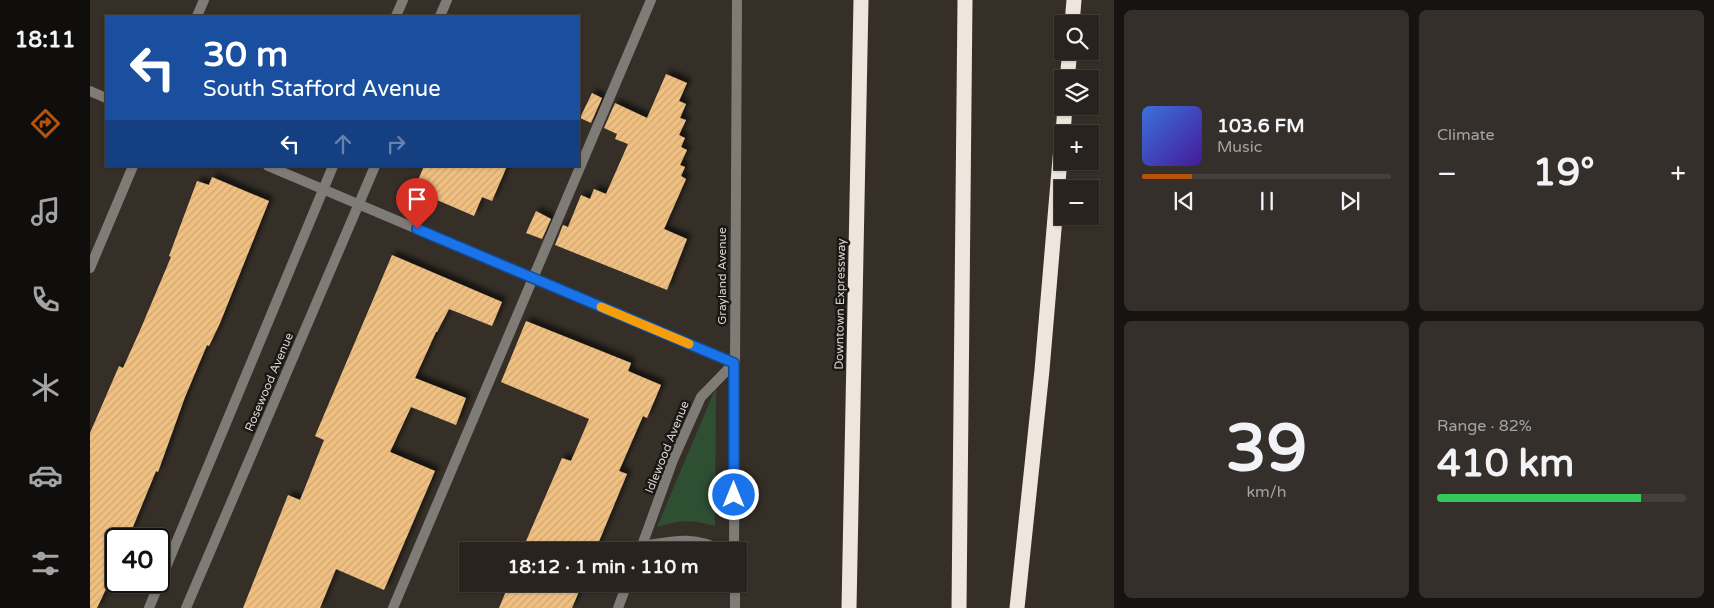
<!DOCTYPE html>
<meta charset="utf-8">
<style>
body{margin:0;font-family:"Varela Round",sans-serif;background:#342f2b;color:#f1f3f6;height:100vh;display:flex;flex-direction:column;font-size:19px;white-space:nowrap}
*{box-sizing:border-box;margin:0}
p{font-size:16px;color:#a5a4a4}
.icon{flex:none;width:28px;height:28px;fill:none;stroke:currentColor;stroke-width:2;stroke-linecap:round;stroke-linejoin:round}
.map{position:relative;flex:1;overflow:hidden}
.drawer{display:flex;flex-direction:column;gap:10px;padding:10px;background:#161310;width:600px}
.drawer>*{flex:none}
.guide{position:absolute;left:15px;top:15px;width:475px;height:152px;border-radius:0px;box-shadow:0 1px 4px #0004,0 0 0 1px #44403c;background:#1a4fa0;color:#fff;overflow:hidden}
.tools{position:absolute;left:964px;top:15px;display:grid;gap:10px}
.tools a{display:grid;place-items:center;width:45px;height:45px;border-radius:0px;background:#28231e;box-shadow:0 1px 4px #0004,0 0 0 1px #44403c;font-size:25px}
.speed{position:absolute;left:15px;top:528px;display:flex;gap:10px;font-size:25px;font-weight:700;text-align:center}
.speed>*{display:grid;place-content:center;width:65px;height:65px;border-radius:50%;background:#28231e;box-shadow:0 1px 4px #0004,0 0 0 1px #44403c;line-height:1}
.speed .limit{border:2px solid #111;border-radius:8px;background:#fff;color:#111}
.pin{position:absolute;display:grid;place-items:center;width:42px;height:42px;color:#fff;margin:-51px -21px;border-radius:50% 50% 50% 0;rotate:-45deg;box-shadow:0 0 5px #0007}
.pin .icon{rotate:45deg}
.me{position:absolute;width:55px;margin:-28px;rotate:0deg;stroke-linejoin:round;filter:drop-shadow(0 0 4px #0008)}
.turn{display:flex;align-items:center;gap:18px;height:105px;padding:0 15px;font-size:22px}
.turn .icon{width:65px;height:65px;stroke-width:2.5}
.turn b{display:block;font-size:35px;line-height:42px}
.lanes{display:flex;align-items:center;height:48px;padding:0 15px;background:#0003;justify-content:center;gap:25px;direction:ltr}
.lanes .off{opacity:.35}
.big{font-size:38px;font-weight:700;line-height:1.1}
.drawer .widget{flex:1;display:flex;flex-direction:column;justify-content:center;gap:8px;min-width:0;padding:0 18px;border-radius:8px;background:#342f2b}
.drawer .dial{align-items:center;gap:0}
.dial b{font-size:65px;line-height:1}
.song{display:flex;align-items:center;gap:15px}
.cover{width:60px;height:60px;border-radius:8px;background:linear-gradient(135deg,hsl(220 70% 55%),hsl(260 70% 35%))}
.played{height:5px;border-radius:2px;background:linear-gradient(90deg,#b45309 20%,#44403c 20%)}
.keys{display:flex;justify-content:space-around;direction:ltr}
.heat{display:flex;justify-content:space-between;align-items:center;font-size:28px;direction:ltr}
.charge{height:8px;border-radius:4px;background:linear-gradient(90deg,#34c759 82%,#44403c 0)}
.drawer .tiles{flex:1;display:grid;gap:10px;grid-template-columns:repeat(2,1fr)}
.trip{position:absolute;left:369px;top:542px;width:288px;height:50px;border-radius:0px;background:#28231e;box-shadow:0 1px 4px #0004,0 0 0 1px #44403c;font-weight:700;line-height:50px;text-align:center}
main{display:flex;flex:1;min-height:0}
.tab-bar{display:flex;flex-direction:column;width:90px;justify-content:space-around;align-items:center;background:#100e0c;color:#a5a4a4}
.tab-bar .icon{width:35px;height:35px}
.tab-bar .active{color:#b45309}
.tab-bar b{font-size:22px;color:#f1f3f6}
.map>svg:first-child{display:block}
.green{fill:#2f4f33}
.building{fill:url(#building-hatch);filter:url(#shadow)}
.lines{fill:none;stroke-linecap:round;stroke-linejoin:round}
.service{stroke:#7f7c78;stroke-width:10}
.minor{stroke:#7f7c78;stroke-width:10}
.tertiary{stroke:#7f7c78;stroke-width:10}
.motorway{stroke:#eee6dd;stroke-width:15}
.route-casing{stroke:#114b97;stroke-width:12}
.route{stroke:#1a73e8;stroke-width:9}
.slow{stroke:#f59e0b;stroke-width:9}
.labels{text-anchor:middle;stroke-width:5;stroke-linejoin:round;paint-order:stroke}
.street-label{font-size:12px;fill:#d5d1cd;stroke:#1a1714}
</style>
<main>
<nav class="tab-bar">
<b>18:11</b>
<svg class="icon active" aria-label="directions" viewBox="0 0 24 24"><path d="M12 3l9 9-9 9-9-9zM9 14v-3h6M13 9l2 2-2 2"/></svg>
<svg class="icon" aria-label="music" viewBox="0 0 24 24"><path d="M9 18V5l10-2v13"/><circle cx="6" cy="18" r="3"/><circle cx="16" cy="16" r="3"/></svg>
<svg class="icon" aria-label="phone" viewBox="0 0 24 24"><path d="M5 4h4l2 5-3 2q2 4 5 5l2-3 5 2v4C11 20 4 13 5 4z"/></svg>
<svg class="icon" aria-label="climate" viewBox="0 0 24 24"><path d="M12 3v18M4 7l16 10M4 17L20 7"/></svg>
<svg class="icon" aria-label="car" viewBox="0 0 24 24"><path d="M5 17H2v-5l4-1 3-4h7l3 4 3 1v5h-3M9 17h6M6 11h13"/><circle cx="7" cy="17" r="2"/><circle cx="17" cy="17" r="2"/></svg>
<svg class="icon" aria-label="filters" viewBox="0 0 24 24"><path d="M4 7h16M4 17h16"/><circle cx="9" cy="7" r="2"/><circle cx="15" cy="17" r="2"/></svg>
</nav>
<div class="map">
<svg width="1024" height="608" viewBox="0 0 1024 608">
<defs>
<pattern id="building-hatch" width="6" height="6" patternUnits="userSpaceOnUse" patternTransform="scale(1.25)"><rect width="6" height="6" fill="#f0c081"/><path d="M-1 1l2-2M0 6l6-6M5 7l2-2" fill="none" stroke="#cda674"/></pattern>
<filter id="shadow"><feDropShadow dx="4.5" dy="-4.5" stdDeviation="2.5" flood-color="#0009"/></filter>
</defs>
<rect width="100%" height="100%" fill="#352f28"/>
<path class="green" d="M626 387 625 526C600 519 591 520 567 527Z"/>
<g class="building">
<path d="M576 74 597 83 589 101 596 104 590 118 596 120 589 135 595 138 591 147 597 150 590 165 595 167 591 176 596 179 574 229 597 239 577 290 465 245 473 225 478 227 491 195 500 199 504 189 516 194 538 144 525 139 527 134 514 128 525 103 557 118Z"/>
<path d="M502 93 512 98 501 123 490 118Z"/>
<path d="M334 166H417L402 201 392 197 384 216 324 190Z"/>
<path d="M122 177 179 201 130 323 119 346 117 345 95 397 68 472 66 471 40 534 37 532 35 539H26V568L7 608H0V433L29 366 33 368 51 328 81 257 79 256 107 181 119 185Z"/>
<path d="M446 211 461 219 452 239 436 233Z"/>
<path d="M302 255 412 302 402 326 359 309 347 332H346L325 378 376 398 366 425 321 407 300 452 345 471 294 590 246 569 230 608H153L198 495 210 500 234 440 225 436Z"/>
<path d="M436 321 541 363 538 371 571 385 557 418 553 416 529 471 537 474 505 551H440L433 548 472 458 481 461 499 419 411 382Z"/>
<path d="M419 584H492L482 608H409Z"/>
</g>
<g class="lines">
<g class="service">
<path d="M107 16 114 0"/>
<path d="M0 268 43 166"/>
<path d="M303 608 561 0"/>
</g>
<g class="minor">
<path d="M306 16 313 0"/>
<path d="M350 16 357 0"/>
<path d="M0 91 16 98"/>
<path d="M178 166 644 363 611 397 583 460 550 551"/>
<path d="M552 546C583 541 604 535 633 551"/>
<path d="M59 608 243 166"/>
<path d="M96 608 285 166"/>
<path d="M528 608 537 584"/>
</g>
<g class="tertiary">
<path d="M644 551 647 0"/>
<path d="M645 584V608"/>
</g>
<g class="motorway">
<path d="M982 24 984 0"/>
<path d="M977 79 980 51"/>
<path d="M973 134 975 106"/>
<path d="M759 608 771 0"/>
<path d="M869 608 875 0"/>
<path d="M927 608 952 370 972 135"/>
</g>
</g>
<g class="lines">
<defs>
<path id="route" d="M327 229 644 363V495"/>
</defs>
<use href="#route" class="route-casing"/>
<use href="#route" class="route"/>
<path class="slow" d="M511 307 599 344"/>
</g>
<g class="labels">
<g class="street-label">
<text transform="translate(632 276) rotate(-90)" y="4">Grayland Avenue</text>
<text transform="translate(750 304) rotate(-89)" y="4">Downtown Expressway</text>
<text transform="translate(179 382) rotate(-67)" y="4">Rosewood Avenue</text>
<text transform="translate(577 447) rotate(-68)" y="4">Idlewood Avenue</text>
</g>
</g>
</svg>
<div class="tools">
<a><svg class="icon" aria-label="search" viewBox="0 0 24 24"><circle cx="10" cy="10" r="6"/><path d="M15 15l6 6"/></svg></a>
<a><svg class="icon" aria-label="layers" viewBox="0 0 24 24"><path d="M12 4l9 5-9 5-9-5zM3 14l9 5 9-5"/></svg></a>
<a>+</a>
<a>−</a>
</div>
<div class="speed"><div class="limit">40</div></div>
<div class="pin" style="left:327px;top:229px;background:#d93025"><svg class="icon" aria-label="arrive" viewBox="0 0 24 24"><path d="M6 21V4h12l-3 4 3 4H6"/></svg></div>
<svg class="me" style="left:644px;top:495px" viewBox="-20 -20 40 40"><circle r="17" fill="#1a73e8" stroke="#fff" stroke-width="3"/><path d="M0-11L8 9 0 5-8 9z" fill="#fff"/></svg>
<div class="trip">18:12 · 1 min · 110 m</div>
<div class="guide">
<div class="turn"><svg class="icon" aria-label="left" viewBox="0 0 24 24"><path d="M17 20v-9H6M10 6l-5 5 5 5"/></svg><div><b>30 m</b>South Stafford Avenue</div></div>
<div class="lanes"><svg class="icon" aria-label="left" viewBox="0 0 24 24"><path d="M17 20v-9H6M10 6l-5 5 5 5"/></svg><svg class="icon off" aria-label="ahead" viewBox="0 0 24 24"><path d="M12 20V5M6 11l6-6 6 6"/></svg><svg class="icon off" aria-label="right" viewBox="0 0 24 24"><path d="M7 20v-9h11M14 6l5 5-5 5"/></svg></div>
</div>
</div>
<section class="drawer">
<div class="tiles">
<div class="widget">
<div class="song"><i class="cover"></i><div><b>103.6 FM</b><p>Music</p></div></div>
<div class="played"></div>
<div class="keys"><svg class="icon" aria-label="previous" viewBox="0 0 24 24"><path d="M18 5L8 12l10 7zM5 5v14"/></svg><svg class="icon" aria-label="pause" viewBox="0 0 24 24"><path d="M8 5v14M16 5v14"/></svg><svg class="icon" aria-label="next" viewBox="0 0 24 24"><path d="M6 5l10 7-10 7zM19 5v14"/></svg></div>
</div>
<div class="widget"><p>Climate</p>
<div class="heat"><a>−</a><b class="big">19°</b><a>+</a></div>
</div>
<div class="widget dial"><b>39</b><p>km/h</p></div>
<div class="widget"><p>Range · 82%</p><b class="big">410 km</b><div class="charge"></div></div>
</div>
</section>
</main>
